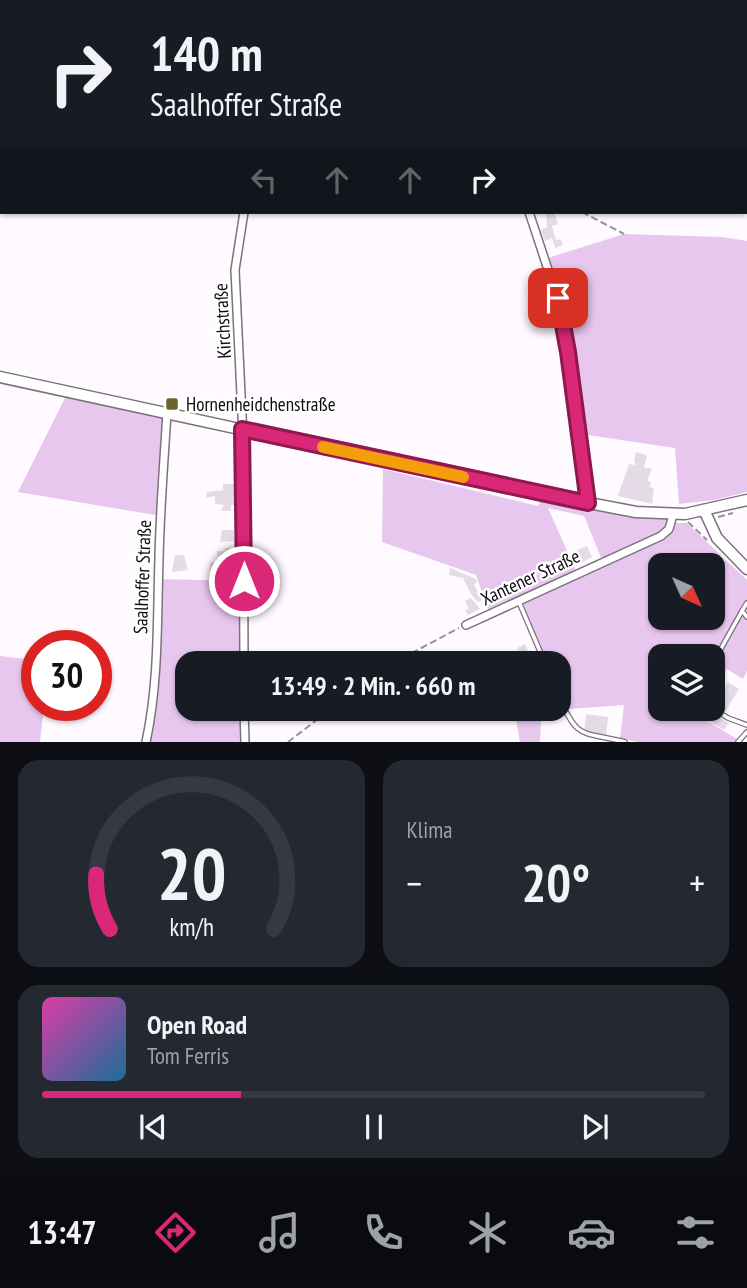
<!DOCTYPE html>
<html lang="de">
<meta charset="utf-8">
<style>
body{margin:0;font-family:"PT Sans Narrow",sans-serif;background:#242831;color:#f1f3f6;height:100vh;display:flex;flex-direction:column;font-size:26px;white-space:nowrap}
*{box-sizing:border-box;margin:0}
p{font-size:23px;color:#9ea1a6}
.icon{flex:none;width:38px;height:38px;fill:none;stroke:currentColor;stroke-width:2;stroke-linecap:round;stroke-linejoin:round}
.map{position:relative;height:742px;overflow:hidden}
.sheet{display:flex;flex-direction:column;gap:18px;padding:18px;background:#0d0f14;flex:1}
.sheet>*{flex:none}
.guide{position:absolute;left:0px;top:0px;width:747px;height:214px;box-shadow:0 2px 5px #0004;background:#171b24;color:#f1f3f6;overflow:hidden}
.needle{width:46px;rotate:135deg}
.fabs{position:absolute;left:648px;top:553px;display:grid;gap:14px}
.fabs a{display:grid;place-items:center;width:77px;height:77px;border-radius:14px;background:#171b24;box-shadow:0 2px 5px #0004;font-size:35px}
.speed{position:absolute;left:21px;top:630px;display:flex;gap:14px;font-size:35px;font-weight:700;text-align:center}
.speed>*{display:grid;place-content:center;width:91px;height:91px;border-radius:50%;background:#171b24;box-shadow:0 2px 5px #0004;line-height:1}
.speed .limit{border:10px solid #d22;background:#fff;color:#111}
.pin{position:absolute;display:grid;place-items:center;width:60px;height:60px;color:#fff;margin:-30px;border-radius:14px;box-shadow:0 4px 10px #0006}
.me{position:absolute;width:77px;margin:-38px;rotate:0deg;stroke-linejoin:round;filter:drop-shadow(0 0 5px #0008)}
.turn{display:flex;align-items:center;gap:24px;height:147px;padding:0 35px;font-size:32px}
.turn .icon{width:91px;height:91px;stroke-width:2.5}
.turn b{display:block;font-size:49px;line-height:60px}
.lanes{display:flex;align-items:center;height:66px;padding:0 35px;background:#0003;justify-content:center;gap:35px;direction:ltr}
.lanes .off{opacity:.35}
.big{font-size:52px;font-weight:700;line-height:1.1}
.sheet .widget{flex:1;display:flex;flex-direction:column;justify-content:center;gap:10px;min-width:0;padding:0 24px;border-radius:21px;background:#242831}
.sheet .dial{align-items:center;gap:0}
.dial svg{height:182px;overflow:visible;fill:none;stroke:#363941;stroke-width:7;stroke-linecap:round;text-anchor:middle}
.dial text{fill:#f1f3f6;stroke:none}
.song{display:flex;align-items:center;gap:21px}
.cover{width:84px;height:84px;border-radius:10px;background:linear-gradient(135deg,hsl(320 70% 55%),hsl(200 70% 35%))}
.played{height:7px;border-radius:4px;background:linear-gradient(90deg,#db2777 30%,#363941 30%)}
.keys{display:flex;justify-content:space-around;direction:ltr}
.heat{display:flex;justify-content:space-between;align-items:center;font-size:38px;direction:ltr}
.sheet .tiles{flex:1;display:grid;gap:18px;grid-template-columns:1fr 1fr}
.widget:last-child{grid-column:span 2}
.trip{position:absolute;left:175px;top:651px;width:396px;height:70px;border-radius:21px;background:#171b24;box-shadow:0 2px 5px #0004;font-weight:700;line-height:70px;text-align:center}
.tabs{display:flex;height:112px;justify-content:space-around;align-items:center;background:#090b0e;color:#9ea1a6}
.tabs .icon{width:49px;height:49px}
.tabs .selected{color:#db2777}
.tabs b{font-size:32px;color:#f1f3f6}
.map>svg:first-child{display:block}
.green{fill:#e8c7ef;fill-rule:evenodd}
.building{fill:#e5dbe7}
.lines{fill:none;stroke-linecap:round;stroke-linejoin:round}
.lane-casing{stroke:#7b727c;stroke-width:6}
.street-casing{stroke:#7b727c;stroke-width:10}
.secondary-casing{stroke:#7b727c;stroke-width:13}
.path{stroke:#979397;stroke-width:2;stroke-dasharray:7 3.5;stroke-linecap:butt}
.lane{stroke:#fff;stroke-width:3.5}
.street{stroke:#fff;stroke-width:7}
.secondary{stroke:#fff;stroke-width:10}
.route-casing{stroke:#8e194d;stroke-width:18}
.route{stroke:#db2777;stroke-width:12}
.slow{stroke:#f59e0b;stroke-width:12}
.poi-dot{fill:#686330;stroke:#fff;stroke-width:2.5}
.labels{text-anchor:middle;stroke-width:5;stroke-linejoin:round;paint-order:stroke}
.street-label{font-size:19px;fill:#0f0c0f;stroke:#fff}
.poi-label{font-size:19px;fill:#0f0c0f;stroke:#fff;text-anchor:start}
</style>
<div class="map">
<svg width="747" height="742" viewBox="0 0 747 742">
<rect width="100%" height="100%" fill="#fefaff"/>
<g class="green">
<path d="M624 234 722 237 747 241V492L714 500 679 504 675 448 581 434 566 321 548 258Z"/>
<path d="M68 392 167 413 161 516 18 492Z"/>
<path d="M383 469 538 506 541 498 669 519V525L662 533 602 560 584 516 548 508 577 573 489 613 476 575 382 542Z"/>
<path d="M675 523H687L747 580V599L712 659V656H660V709H687L737 739 734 742H637L620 738 624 705 569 709 558 692V663H546L523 605 527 600 670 531ZM660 565H712V618H660Z"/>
<path d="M158 579 244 581V663H187V709H244L245 742H146L153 710Z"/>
<path d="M743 616 747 622V671L743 679 727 669 724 673C718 653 729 632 743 616Z"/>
<path d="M0 656 37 660V705H44L40 742H0Z"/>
<path d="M558 702 562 711 541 720 540 742H520L514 709H558Z"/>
</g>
<g class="building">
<path d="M546 212H554L558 224 552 226 556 240 561 239 563 245 555 248 552 238 545 241 541 230 547 227Z"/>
<path d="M636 452 647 455 644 467 652 469 647 481 651 482 650 487 654 488 652 504 618 496 629 464 636 465 634 461Z"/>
<path d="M223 484H234V505H231V511H221L224 505 215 504V496L206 498 207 492 223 490Z"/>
<path d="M222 530H234V541L220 542Z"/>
<path d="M587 546 592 557 583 562 577 550Z"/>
<path d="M225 548H234V560L217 556V551H225Z"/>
<path d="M175 555H184L188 570 172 572Z"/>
<path d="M210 562 234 564V577H218L215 571H210Z"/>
<path d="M450 568 476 579 477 583 474 584 482 600 478 602 471 594 463 578 449 575Z"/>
<path d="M471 598 480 609 468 615 465 610 469 609 465 601Z"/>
<path d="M525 644 532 661 517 663 515 659 521 657 517 648Z"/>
<path d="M728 682 739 689 725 712 714 705Z"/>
<path d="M697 709 704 712 706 710 729 723 724 730 695 713Z"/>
<path d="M586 714 608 717 606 735 584 732Z"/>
</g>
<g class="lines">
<defs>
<g id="lane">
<path d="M393 2 394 0"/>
<path d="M519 602 545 663"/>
<path d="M747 603 742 611 747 617"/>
<path d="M558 695C578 741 581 731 625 742"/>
<path d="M712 696 722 678 718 654 742 611"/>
<path d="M712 708 728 718 747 725"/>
<path d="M738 742 747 732"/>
</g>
<g id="street">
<path d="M267 0V2"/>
<path d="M296 0 297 2"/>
<path d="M244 212 235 270 243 436 244 663"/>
<path d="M529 212 562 312 588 503"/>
<path d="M466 625 661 536 669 529 673 515"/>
<path d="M244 709 245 742"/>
<path d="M146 742C159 681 157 620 159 559 160 510 164 461 167 413"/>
</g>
<g id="secondary">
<path d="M0 377 515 489 636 512 685 514 747 500"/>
<path d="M704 510 717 538 747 569"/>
</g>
</defs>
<use href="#lane" class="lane-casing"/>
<use href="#street" class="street-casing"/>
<use href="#secondary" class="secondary-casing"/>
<g class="path">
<path d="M582 212 624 234"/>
<path d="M718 517 733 513"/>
<path d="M688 522 707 540"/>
<path d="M393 663 459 628"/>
<path d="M288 742 331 709"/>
</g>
<use href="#lane" class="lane"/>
<use href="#street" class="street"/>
<use href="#secondary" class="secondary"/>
</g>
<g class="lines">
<defs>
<path id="route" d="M244 581 242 429 588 503 568 352 558 298"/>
</defs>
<use href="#route" class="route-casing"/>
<use href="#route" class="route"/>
<path class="slow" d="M323 447 463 477"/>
</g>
<rect class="poi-dot" x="165" y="397" width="14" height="14" rx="3.5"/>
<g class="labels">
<g class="street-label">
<text transform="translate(222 321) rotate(-93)" y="7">Kirchstraße</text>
<text transform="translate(142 577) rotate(-88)" y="7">Saalhoffer Straße</text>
<text transform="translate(530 577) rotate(-25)" y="7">Xantener Straße</text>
</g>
<g class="poi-label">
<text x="186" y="411">Hornenheidchenstraße</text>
</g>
</g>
</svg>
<div class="fabs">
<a><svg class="needle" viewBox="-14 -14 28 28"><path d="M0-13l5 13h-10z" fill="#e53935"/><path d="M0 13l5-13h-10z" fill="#9ea1a6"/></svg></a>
<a><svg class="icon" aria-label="layers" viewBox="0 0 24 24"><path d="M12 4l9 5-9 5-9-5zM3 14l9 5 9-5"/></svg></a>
</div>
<div class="speed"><div class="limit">30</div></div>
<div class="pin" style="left:558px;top:298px;background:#d93025"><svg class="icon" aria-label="arrive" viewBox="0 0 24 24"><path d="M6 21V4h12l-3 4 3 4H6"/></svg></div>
<svg class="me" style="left:244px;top:581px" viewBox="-20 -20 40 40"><circle r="17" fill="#db2777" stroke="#fff" stroke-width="3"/><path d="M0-11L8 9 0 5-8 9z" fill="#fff"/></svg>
<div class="trip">13:49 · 2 Min. · 660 m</div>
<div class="guide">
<div class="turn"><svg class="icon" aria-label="right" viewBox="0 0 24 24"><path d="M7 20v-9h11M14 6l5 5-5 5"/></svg><div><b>140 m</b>Saalhoffer Straße</div></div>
<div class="lanes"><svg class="icon off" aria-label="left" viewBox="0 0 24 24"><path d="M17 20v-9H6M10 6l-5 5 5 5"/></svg><svg class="icon off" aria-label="ahead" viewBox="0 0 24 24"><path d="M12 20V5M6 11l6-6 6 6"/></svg><svg class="icon off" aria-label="ahead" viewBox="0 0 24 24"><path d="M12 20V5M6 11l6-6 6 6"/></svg><svg class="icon" aria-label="right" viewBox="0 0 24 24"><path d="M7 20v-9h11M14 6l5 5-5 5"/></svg></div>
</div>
</div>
<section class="sheet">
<div class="tiles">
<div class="widget dial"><svg viewBox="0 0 100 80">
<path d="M14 69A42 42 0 1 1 86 69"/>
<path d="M14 69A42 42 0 0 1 8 45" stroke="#db2777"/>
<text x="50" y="56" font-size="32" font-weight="700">20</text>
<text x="50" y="72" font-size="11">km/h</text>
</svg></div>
<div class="widget"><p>Klima</p>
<div class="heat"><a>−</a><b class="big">20°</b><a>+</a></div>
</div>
<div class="widget">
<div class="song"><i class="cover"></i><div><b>Open Road</b><p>Tom Ferris</p></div></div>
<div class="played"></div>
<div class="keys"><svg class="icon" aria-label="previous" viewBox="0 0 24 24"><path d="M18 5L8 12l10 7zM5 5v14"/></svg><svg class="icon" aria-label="pause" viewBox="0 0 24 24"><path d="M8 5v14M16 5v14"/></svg><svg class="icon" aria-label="next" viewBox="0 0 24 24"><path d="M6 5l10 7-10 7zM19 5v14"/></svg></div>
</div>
</div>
</section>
<nav class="tabs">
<b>13:47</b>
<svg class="icon selected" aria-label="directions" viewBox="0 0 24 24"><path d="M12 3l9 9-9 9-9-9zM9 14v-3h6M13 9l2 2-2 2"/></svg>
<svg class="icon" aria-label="music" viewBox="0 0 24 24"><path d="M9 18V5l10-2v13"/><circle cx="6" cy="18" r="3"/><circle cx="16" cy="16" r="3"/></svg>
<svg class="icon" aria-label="phone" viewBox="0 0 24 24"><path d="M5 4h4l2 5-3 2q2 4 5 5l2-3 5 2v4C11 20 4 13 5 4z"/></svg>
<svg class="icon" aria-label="climate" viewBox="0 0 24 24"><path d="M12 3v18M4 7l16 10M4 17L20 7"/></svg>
<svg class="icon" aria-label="car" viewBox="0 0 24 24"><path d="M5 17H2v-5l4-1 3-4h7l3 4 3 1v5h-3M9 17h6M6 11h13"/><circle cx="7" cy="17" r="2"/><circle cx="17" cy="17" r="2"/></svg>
<svg class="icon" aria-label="filters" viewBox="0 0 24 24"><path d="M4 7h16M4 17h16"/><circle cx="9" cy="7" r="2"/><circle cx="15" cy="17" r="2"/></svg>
</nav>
